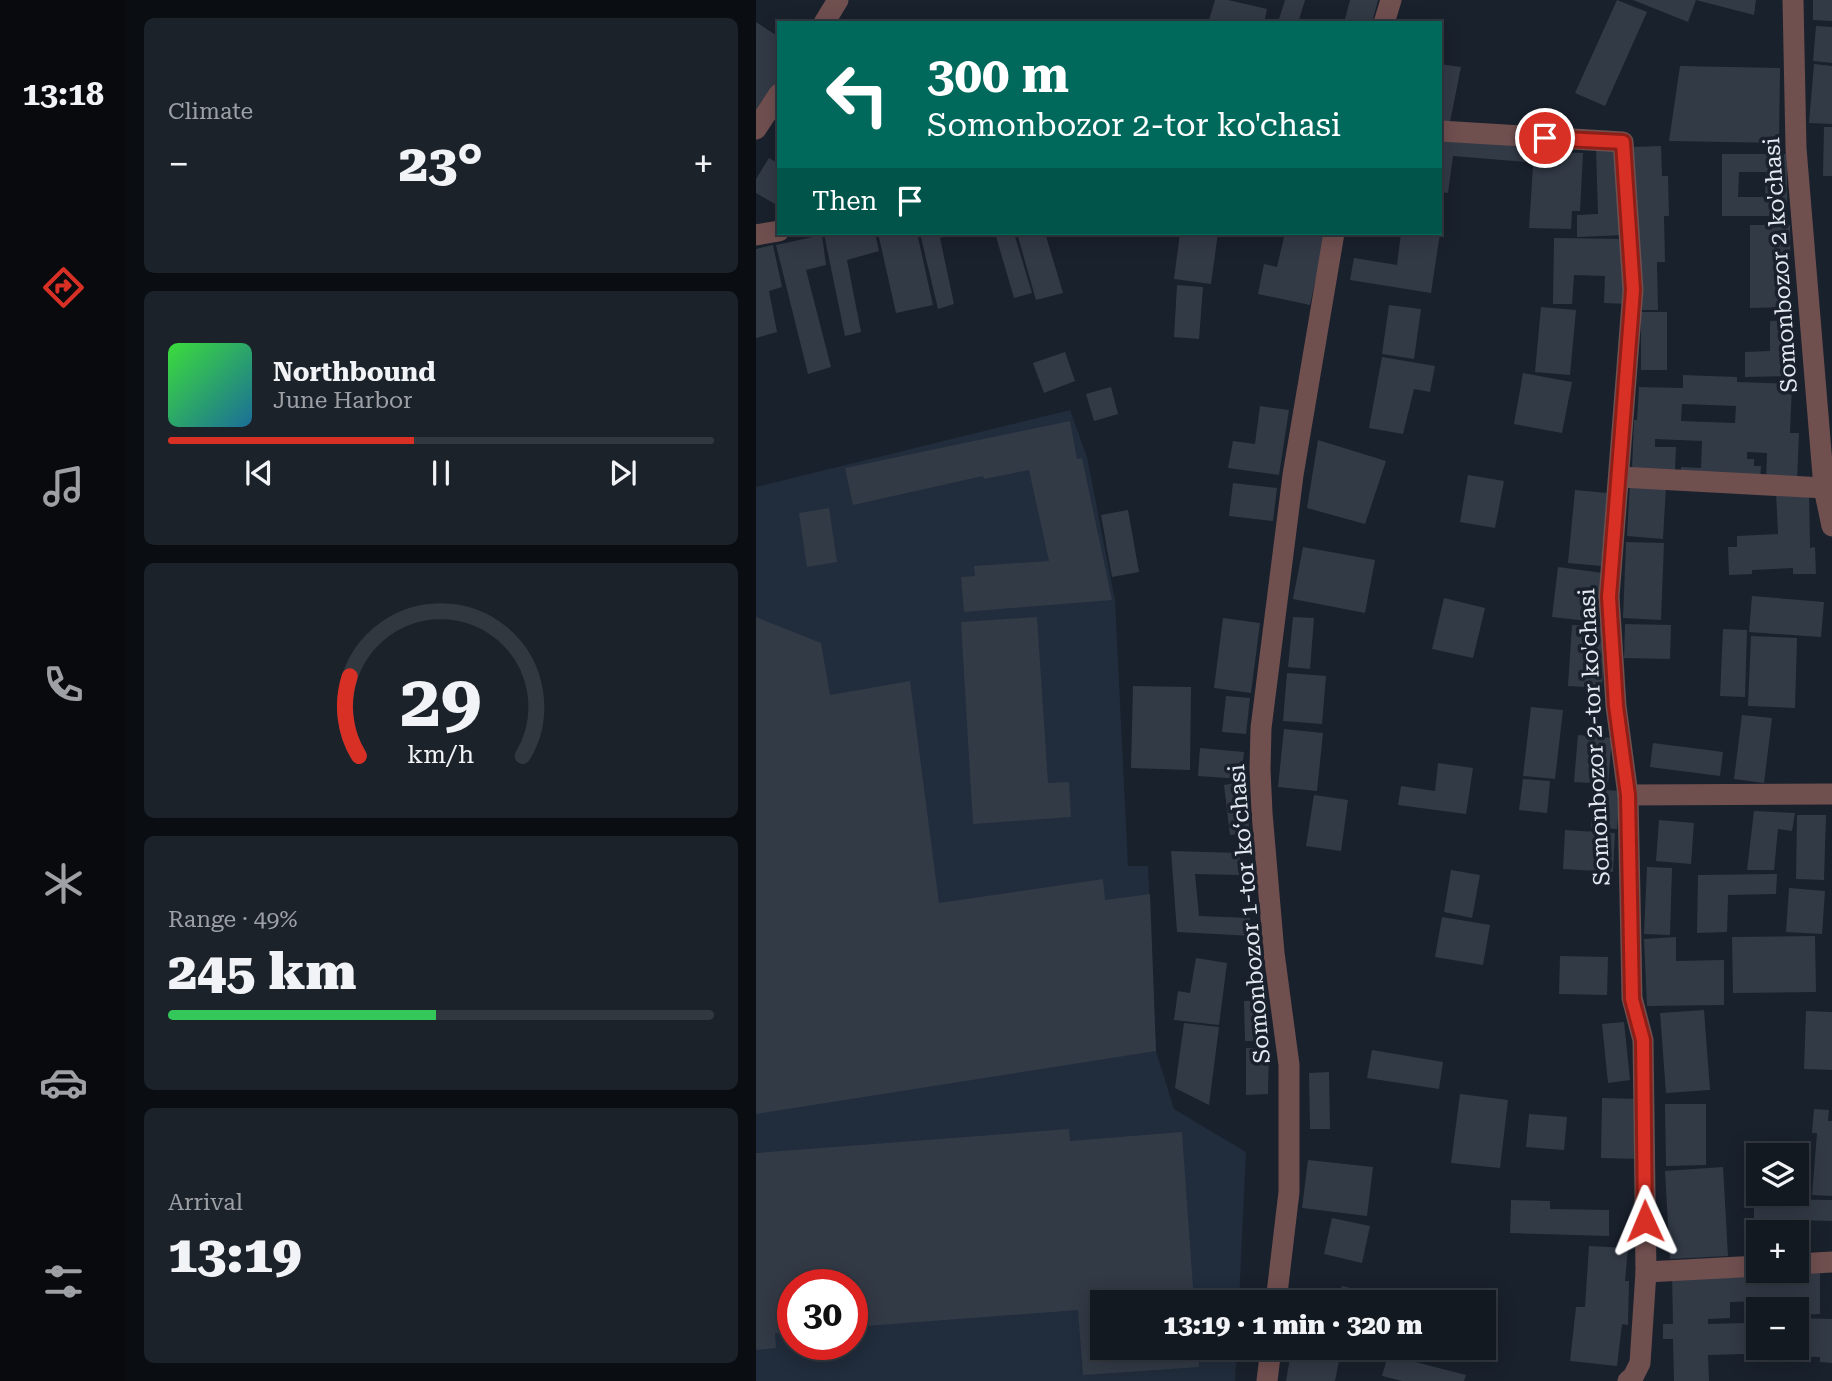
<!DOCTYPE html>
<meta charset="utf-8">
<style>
body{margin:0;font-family:"Roboto Serif",serif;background:#1c222a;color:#f1f3f6;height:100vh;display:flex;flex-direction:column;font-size:26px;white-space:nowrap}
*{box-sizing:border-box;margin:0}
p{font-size:23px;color:#9da0a5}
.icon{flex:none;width:38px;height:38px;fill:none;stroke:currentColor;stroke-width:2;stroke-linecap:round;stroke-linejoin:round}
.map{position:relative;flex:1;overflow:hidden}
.sheet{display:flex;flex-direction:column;gap:18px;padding:18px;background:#0a0e12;width:630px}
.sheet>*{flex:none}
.hud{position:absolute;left:21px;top:21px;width:665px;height:214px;border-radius:0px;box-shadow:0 4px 18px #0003,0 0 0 2px #32383f;background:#00695c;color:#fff;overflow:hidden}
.controls{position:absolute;left:990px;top:1143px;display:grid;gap:14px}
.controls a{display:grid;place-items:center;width:63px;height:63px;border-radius:0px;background:#131921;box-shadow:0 4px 18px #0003,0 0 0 2px #32383f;font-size:35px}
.speed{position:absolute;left:21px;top:1269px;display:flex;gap:14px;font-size:35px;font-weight:700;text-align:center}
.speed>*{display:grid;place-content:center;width:91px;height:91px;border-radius:50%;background:#131921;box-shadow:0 4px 18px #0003,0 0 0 2px #32383f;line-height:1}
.speed .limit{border:10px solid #d22;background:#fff;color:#111}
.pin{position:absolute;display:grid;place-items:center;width:60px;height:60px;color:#fff;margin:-30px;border:4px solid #fff;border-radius:50%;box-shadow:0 2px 7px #0007}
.me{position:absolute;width:77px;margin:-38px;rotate:359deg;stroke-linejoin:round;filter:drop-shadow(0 0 5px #0008)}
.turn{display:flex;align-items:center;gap:24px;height:147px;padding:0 35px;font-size:32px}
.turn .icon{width:91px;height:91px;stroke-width:2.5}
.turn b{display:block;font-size:49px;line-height:60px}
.then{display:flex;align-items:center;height:66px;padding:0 35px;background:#0003;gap:14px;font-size:26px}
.big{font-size:52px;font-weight:800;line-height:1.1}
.sheet .card{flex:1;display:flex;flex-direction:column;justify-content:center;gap:10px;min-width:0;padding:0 24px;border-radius:10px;background:#1c222a}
.sheet .dial{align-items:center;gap:0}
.dial svg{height:182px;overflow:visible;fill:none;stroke:#32383f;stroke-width:7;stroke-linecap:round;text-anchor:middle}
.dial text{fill:#f1f3f6;stroke:none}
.song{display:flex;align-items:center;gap:21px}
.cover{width:84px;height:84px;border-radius:10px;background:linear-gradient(135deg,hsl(120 70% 55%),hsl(200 70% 35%))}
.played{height:7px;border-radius:4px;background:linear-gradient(90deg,#d93025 45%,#32383f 45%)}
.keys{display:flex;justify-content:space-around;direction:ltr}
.heat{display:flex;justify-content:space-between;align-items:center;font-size:38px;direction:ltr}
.charge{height:10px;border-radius:5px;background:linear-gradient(90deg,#34c759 49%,#32383f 0)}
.trip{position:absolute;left:334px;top:1290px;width:406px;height:70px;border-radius:0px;background:#131921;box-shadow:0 4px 18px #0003,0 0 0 2px #32383f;font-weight:800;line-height:70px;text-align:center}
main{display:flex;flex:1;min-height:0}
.dock{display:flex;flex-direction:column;width:126px;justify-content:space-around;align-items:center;background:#080a0d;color:#9da0a5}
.dock .icon{width:49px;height:49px}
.dock .current{color:#d93025}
.dock b{font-size:32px;color:#f1f3f6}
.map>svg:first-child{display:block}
.built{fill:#212c3c;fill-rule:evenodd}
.building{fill:#323a46;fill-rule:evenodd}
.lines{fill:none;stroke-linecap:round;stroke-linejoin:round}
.minor{stroke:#704f4f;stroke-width:21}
.route-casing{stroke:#8d1f18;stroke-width:18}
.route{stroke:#d93025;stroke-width:12}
.labels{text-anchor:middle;stroke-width:7;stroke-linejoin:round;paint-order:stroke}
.street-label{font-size:23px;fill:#e4e9f1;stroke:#19212c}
</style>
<main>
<nav class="dock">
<b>13:18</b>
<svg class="icon current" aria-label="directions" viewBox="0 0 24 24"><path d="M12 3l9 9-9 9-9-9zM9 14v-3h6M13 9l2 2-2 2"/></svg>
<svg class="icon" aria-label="music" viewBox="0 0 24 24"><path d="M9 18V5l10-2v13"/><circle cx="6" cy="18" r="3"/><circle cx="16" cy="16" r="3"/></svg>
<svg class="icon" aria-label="phone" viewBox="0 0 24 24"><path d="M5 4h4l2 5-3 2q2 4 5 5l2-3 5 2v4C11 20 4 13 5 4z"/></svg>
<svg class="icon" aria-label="climate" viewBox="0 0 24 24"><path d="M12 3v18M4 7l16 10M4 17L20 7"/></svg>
<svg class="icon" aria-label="car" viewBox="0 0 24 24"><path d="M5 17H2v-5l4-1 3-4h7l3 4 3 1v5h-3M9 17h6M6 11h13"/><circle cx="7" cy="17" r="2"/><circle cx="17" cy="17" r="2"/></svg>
<svg class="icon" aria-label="filters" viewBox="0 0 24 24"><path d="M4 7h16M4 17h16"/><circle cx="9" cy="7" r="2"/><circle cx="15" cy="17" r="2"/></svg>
</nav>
<section class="sheet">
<div class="card"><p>Climate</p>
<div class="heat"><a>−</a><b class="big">23°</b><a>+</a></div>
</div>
<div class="card">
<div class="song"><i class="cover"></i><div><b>Northbound</b><p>June Harbor</p></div></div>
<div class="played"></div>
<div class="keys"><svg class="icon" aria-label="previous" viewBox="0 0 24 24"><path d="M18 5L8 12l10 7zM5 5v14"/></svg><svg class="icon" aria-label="pause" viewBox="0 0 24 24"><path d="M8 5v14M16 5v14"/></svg><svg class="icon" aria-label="next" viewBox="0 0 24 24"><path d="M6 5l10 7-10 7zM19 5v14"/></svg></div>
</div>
<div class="card dial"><svg viewBox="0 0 100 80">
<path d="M14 69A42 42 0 1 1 86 69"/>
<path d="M14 69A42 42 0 0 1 10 34" stroke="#d93025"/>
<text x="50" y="56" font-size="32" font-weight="700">29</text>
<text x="50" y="72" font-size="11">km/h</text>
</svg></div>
<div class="card"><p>Range · 49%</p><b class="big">245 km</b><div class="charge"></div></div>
<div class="card"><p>Arrival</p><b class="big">13:19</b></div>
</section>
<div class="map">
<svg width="1076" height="1381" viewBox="0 0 1076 1381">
<rect width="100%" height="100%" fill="#19212c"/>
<path class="built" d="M314 410 331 457 359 600 372 866H392L400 1051 418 1109 490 1152 483 1302H346V1348H481L479 1381H0V487ZM37 1284H96V1344H37Z"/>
<g class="building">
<path d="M459 0H472L511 9 508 23H452Z"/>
<path d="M529 0H549L542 23 523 19Z"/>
<path d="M594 0H622L616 23H588Z"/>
<path d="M861 0 891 12 849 106 819 93Z"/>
<path d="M877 0H940L932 22Z"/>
<path d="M940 0H1000L998 15Z"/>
<path d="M1057 0H1076V21L1057 20Z"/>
<path d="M0 22 23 37V82L0 116Z"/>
<path d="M1060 26 1076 27V63L1057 61Z"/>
<path d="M684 64 705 67 693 127 684 126Z"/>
<path d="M1058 64 1076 66V124L1053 123Z"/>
<path d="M924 66 1024 68 1023 143 913 141Z"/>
<path d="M1068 127H1076V176H1067Z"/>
<path d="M684 134 773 143 771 162 697 156 692 193 684 192Z"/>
<path d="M905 146 906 176H912L913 216H908L909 262H901L902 310H882L875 147Z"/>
<path d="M863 148 870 235 821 237V215L842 214 840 149Z"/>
<path d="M778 151 827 153 824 211H816L815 229 773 228Z"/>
<path d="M966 154H1031V216H966ZM983 172H1010L1009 197H982Z"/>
<path d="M13 158 23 164V198L19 204 0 193V179Z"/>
<path d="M994 225H1034L1035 307 994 308Z"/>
<path d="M74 233H119L123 251 91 260 105 332 89 336 68 234Z"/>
<path d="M122 233H161L177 305 140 313Z"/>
<path d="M164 233H198L184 238 198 304 182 309Z"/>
<path d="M239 233H258L276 293 258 298Z"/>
<path d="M261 233H289L307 293 280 300Z"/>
<path d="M424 233H462L455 284 418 279Z"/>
<path d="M529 233H570L554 305 502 294 508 264 521 267Z"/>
<path d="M645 233H684L675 293 594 280 598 258 641 265Z"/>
<path d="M66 235 70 265 50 270 75 367 52 374 20 245Z"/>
<path d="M798 238 871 239V304L848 303 849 276 818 275 816 304H797Z"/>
<path d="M17 245 26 287 13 291 21 332 0 338V249Z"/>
<path d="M421 285 447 287 443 339 418 337Z"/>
<path d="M633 305 665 309 658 359 626 354Z"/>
<path d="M785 307 820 310 814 375 779 372Z"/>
<rect x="885" y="312" width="26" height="58"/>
<path d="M1031 320 1033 376 989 377V352L1014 351V321Z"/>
<path d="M309 352 319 381 288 393 277 363Z"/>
<path d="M626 357 679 366 674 392 658 389 647 434 613 428Z"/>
<path d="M767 373 816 382 806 433 758 424Z"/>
<path d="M927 375 981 377V382L1036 384 1034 433H1043L1041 483 1010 482 1011 453 991 452V459H998V466H1005L1004 481 925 478V467L945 468 946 441 899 439V447H920L919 470 876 469 878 420H881L883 387 927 388ZM926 404 980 406 979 423 925 421Z"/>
<path d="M355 387 362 414 338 421 330 394Z"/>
<path d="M504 406 533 410 523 475 472 468 477 441 499 444Z"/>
<path d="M314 421 321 459 326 458 356 600 208 612 205 577 219 576 218 566 293 561 273 470 228 479 227 476 97 505 89 468Z"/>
<path d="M562 440 630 461 609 524 551 508Z"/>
<path d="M712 475 748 481 739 528 704 522Z"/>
<path d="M477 483 521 488 517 521 473 516Z"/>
<path d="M874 484 910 486 907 539 871 536Z"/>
<path d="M819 490 851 493 845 566 812 563Z"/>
<path d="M1053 490 1054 548 1059 547 1060 574H1037V568L996 570V574L973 575 972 547H981V536L1022 534 1020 491Z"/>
<path d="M73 508 81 562 51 567 43 513Z"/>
<path d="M372 510 383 572 356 577 345 515Z"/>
<path d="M870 542 908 543 905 620 867 618Z"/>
<path d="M547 547 619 560 609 613 537 599Z"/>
<path d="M802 567 847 573 841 622 796 617Z"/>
<path d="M996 596 1068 602 1065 637 993 632Z"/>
<path d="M688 598 729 608 717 658 676 649Z"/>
<path d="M0 617 65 643 74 695 154 681 183 903 347 879 349 900 394 894 400 1051 0 1114Z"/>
<path d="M281 617 292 783 313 782 315 817 217 824 205 622Z"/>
<path d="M537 617 558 618 554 669 532 667Z"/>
<path d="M467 618 504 623 495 693 458 688Z"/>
<path d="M869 624 915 625 914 659 868 658Z"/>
<path d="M816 625 850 627 846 688 812 686Z"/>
<path d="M967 629 991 630 989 697 964 696Z"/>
<path d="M995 636 1041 638 1039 708 992 706Z"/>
<path d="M531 673 570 676 566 724 527 721Z"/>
<path d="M377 686 435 687 434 770 375 768Z"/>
<path d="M470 696 494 698 490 734 466 732Z"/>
<path d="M775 707 807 710 799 779 767 776Z"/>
<path d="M986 715 1016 718 1008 783 978 779Z"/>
<path d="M528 729 567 733 561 791 522 787Z"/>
<path d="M822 735 856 738 852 784 818 782Z"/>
<path d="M897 743 967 752 964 776 894 767Z"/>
<path d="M444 748 488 752 485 779 442 776Z"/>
<path d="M682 763 717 768 710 814 642 805 645 786 679 791Z"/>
<path d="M767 779 794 781 791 813 763 810Z"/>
<path d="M487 782 494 833 474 835 468 785Z"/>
<path d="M837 789 864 791 861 829 835 828Z"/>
<path d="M558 795 592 800 585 851 550 846Z"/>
<path d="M998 811 1039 813 1036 831 1022 829 1018 870H991Z"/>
<path d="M1041 815H1070L1068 880 1040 879Z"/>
<path d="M903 820 938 823 935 864 900 861Z"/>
<path d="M809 830 859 833 857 872 807 869Z"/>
<path d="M415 851 484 853 483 875 439 874 443 916 494 918 497 936 421 932Z"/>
<path d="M891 867 916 868 914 935 888 934Z"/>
<path d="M695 870 724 875 716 918 688 912Z"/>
<path d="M1021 874 1020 894 972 895 971 932 941 933 942 875Z"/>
<path d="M1033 888 1069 891 1066 934 1030 932Z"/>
<path d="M686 917 734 925 727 965 679 957Z"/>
<path d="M1059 936 1060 992 977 993 976 937Z"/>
<path d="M920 937V961L968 960V1005L891 1006 888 939Z"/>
<path d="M804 956 852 957 851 995 803 994Z"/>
<path d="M440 958 471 963 463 1025 418 1020 422 991 434 993Z"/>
<path d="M488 1001H511V1041H489Z"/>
<path d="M948 1010 954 1090 910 1093 904 1013Z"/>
<path d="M1050 1011 1076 1012V1070L1048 1069Z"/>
<path d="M868 1022 874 1080 852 1083 846 1024Z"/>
<path d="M428 1023 463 1027 453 1105 419 1088Z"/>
<path d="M490 1048H513L512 1094 490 1095Z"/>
<path d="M616 1050 687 1062 683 1089 611 1078Z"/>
<path d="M573 1072 574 1129H554L553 1073Z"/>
<path d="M704 1094 752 1100 744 1168 695 1163Z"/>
<path d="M846 1098 884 1099 883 1159 845 1158Z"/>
<path d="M909 1104H950V1165L910 1166Z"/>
<path d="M1058 1109 1073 1110 1072 1121H1076V1196L1056 1195 1061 1133H1056Z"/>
<path d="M773 1114 811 1117 808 1150 770 1147Z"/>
<path d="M313 1129 314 1141 426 1132 438 1302H346V1348H442L443 1367 327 1375 322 1310 96 1327V1284H37V1332L19 1333 20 1348 0 1350V1153Z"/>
<path d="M552 1160 617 1167 611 1216 546 1208Z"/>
<path d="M967 1167 972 1256 914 1259 909 1171Z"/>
<path d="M998 1199 1076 1200V1221L1037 1220V1232H1003V1259H998Z"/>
<path d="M755 1200 794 1201V1209L853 1210V1236L754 1233Z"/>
<path d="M576 1218 614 1226 606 1263 568 1254Z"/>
<path d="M833 1246 872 1248 869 1281H873L872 1325 866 1324 861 1366 814 1361 820 1307H829Z"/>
<path d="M1064 1272V1314L1043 1315V1300L974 1302V1318L952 1319V1324L988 1323V1354L952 1355 953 1381H918L917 1339H907V1324H917L916 1275Z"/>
<path d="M586 1286 618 1294 616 1302H582Z"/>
<path d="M1041 1318 1076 1319V1363L1064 1362V1357L1014 1356V1348H1041Z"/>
<path d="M615 1348H651L650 1356Z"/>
<path d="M535 1352 583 1361 579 1381H530Z"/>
<path d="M632 1355 710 1375 708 1381H646L626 1376Z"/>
</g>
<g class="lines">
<g class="minor">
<path d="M1037 0 1040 148 1068 488 1076 526"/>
<path d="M68 23 82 0"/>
<path d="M628 23 635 0"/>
<path d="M0 129 23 94"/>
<path d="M684 131 867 142 877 290 853 597 860 706 872 795 876 998 887 1040 890 1272 884 1363 877 1377 872 1381"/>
<path d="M0 235 23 231"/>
<path d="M864 477 1068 488"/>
<path d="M872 795 1076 794"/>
<path d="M1041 1264 1076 1262"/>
<path d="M890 1272 1003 1266"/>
<path d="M520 1302 533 1192V1065L518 953 506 813 504 769 505 728 537 475 578 233"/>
<path d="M511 1381 515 1348"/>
</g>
</g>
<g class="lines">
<defs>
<path id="route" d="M789 138 867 142 877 290 853 597 860 706 872 795 876 999 887 1040 889 1221"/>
</defs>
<use href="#route" class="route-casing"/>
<use href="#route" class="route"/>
</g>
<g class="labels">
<g class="street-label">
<text transform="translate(1024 265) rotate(-94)" y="8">Somonbozor 2 ko'chasi</text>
<text transform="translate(838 737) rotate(-93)" y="8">Somonbozor 2-tor ko'chasi</text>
<text transform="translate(493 914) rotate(-95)" y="8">Somonbozor 1-tor koʻchasi</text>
</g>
</g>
</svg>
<div class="controls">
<a><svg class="icon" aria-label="layers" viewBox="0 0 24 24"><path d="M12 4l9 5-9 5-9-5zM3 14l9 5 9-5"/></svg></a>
<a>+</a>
<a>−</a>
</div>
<div class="speed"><div class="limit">30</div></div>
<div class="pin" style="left:789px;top:138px;background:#d93025"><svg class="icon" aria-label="arrive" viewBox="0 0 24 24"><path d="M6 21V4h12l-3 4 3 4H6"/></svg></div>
<svg class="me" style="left:889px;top:1221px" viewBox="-20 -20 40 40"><path d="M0-17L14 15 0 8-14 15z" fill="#d93025" stroke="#fff" stroke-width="4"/></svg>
<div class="trip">13:19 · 1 min · 320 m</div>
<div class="hud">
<div class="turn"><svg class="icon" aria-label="left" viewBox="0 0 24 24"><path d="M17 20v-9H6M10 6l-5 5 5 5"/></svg><div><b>300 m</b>Somonbozor 2-tor ko'chasi</div></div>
<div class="then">Then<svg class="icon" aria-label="arrive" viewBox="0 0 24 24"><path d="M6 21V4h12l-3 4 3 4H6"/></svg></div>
</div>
</div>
</main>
